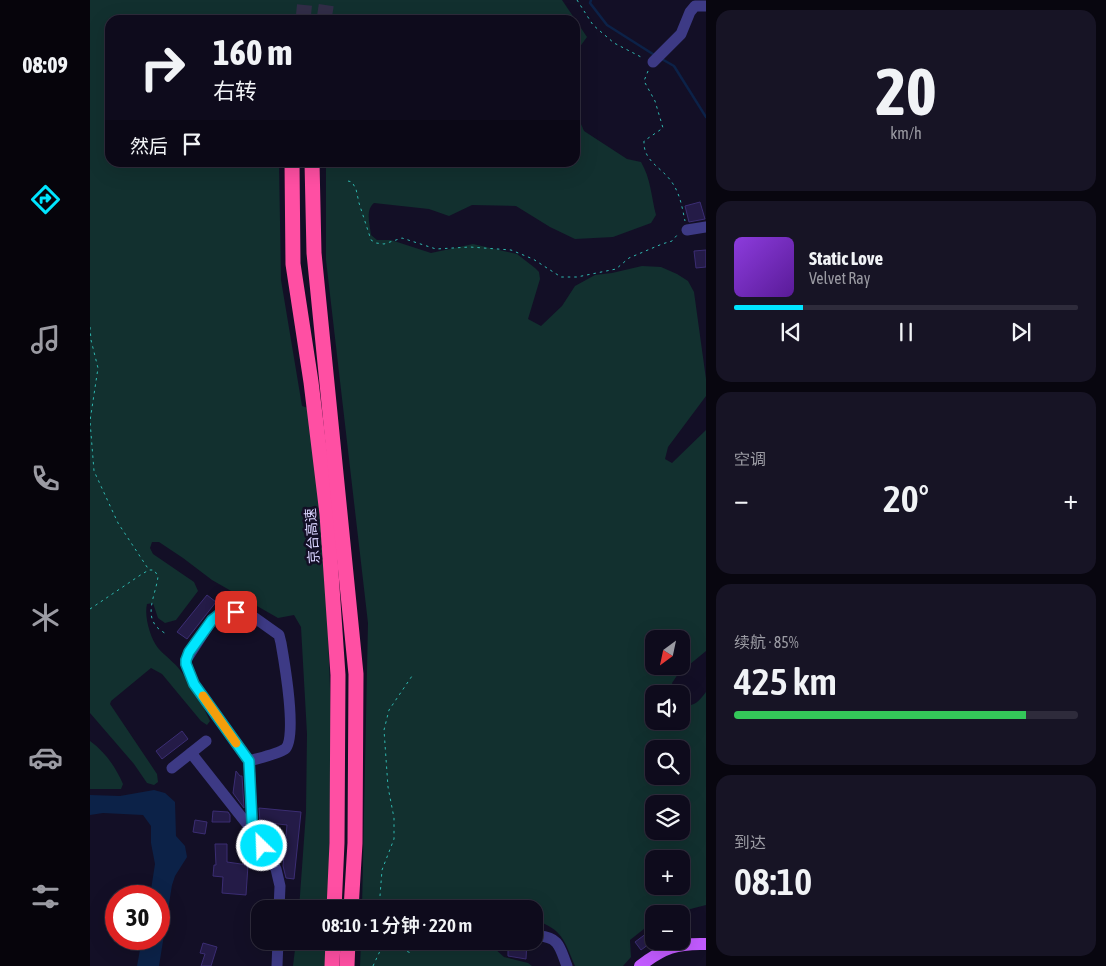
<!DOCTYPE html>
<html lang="zh">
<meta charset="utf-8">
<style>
body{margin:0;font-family:"Asap Condensed","Noto Sans SC",sans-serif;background:#171425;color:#f1f3f6;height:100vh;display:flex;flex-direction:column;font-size:19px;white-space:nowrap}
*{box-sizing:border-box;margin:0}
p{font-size:16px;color:#9b9ba3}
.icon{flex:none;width:28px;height:28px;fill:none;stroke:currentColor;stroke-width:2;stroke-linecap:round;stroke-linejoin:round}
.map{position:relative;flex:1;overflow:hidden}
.drawer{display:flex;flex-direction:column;gap:10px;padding:10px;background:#08060f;width:400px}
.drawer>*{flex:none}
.guide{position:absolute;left:15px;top:15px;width:475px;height:152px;border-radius:15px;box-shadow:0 5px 20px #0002,0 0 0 1px #2e2b3b;background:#0e0b1c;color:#f1f3f6;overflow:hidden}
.needle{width:32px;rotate:213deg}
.buttons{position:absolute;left:555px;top:630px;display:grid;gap:10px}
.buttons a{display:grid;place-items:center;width:45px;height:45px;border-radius:10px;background:#0e0b1c;box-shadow:0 5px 20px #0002,0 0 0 1px #2e2b3b;font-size:25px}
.speed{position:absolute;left:15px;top:885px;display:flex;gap:10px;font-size:25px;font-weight:700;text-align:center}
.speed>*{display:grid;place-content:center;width:65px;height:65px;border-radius:50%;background:#0e0b1c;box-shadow:0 5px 20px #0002,0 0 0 1px #2e2b3b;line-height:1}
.speed .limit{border:8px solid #d22;background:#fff;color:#111}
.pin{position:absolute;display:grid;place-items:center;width:42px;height:42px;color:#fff;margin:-21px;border-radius:10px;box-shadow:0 2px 8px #0006}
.me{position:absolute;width:55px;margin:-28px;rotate:336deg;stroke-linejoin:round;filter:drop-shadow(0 0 4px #0008)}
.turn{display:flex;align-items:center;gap:18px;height:105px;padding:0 25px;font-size:22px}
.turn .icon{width:65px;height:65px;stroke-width:2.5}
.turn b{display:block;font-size:35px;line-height:42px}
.then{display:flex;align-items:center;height:48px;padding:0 25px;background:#0003;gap:10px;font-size:19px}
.big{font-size:38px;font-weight:600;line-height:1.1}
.drawer .widget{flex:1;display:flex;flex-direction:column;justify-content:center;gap:8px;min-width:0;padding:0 18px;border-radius:15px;background:#171425}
.drawer .dial{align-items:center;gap:0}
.dial b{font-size:65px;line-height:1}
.song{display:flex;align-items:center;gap:15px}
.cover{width:60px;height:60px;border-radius:8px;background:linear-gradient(135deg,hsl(270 70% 55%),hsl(270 70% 35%))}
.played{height:5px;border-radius:2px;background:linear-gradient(90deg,#00e5ff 20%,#2e2b3b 20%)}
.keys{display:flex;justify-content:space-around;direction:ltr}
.heat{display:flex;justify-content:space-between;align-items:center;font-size:28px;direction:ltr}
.charge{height:8px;border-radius:4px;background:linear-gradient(90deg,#34c759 85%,#2e2b3b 0)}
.trip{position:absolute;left:161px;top:900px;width:292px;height:50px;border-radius:15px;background:#0e0b1c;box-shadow:0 5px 20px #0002,0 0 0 1px #2e2b3b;font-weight:600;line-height:50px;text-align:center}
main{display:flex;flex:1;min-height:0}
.menu{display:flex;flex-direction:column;width:90px;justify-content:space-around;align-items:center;background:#06040b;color:#9b9ba3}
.menu .icon{width:35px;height:35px}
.menu .active{color:#00e5ff}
.menu b{font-size:22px;color:#f1f3f6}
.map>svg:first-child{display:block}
.green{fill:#12302f;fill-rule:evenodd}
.water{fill:#0c2248}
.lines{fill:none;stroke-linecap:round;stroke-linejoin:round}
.stream{stroke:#0c2248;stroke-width:2.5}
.building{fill:#241b47;stroke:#3b2d73}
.highway-tunnel{stroke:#312d47;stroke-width:15;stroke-dasharray:15 8;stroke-linecap:butt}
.path{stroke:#2fb8b0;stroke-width:1;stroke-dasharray:2.5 4;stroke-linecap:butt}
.minor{stroke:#3d3a85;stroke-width:11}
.major{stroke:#c25bff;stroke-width:12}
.highway{stroke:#ff4fa3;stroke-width:15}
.route-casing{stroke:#0095a6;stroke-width:12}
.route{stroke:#00e5ff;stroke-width:9}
.slow{stroke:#f59e0b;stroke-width:9}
.labels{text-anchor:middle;stroke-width:5;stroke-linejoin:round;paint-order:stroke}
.street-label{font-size:14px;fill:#d9d4ff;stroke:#130f26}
</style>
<main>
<nav class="menu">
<b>08:09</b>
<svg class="icon active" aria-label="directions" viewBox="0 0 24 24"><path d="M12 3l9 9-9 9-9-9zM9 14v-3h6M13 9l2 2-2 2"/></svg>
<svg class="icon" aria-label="music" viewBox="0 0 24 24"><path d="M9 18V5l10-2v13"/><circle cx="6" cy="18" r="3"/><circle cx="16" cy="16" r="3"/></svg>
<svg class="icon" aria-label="phone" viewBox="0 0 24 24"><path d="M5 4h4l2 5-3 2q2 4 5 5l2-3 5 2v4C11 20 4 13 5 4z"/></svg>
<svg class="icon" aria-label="climate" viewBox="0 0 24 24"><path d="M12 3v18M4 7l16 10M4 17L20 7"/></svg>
<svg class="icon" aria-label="car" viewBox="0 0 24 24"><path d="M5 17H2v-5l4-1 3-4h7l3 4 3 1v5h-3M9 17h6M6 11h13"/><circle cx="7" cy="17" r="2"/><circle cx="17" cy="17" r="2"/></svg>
<svg class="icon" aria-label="filters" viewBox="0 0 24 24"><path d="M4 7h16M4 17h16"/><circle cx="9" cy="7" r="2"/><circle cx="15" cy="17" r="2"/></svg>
</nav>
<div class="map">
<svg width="616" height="966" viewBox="0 0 616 966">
<rect width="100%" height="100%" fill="#130f26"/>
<g class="green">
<path d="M0 0H472L497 37 486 52 491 74 485 79V20H20V162L189 163 191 280 212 406 221 409 234 553 238 634 242 743 238 909H209L216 812 217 734 211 627 204 615 188 618 122 580 93 558 69 542H62L60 548 63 554 104 582 108 591 86 620 75 623 68 618 63 603 57 604C54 616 60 638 68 648 75 656 84 662 90 670 102 686 112 703 120 721L117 725 111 721 72 674 61 668 21 701 20 704 67 774 68 782 64 785 57 783 44 764 0 713Z"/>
<path d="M485 110 494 131 537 159 551 162C561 179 561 196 566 215L561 223 523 237 485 239 460 227 426 206 382 205 359 216 339 209 284 203C275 210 280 225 281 235L287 240H301L341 253 383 244 427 254 445 268 449 272 450 279 438 319 451 326 472 306 485 286 505 275 522 273 552 266 571 267 587 274 598 281 604 292 616 379V396L578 447 575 459 582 463 616 430V651L588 674 582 683 586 694H564V721H591V702L594 706C605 706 609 701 616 692V905L581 914H564V921L540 940 541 957 533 966H485C474 940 473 930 445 920V909H272L278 623 236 260V163L485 162ZM564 639H591V666H564ZM564 749H591V776H564ZM564 804H591V831H564ZM564 859H591V886H564Z"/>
<path d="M0 741C15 752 25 766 33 784L31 789H0Z"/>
<path d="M206 941H237V966H203Z"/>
<path d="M271 941H402L403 947 414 957 438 963 442 966H270Z"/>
</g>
<path class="water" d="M64 790 75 793 85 802 86 836 95 846 97 857 85 876 82 885 69 966H47L52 939H69V896H60L65 864 61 843V826L53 815 13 813 0 815V795L30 796Z"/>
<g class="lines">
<g class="stream">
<path d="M501 0 500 3 517 25 566 56"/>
<path d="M570 58 584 66 616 117"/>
</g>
</g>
<g class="building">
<path d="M610 202 615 219 599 222 595 206Z"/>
<path d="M616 250V267L606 268 604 251Z"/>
<path d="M117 595 126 602 97 639 87 632Z"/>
<path d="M92 731 98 739 72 759 66 751Z"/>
<path d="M146 771 150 776H152L154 808 143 793Z"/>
<path d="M169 808 211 812 204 879 196 878 193 866 197 825 170 822Z"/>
<path d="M123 811 138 812 140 815V822H122Z"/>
<path d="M105 820 117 822 115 834 103 832Z"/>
<path d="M125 844H137V862L158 865 156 895 132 893 133 877 123 876 124 865H126Z"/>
<path d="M557 933 563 941 551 950 545 942Z"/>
<path d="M418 941H437L436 959 418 956Z"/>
<path d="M113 943 127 947 121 966H111L115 954 110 953Z"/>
</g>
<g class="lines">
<g class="highway-tunnel">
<path d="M213 20 215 0"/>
<path d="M234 20 237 0"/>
</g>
<g class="path">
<path d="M487 0 503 25 524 43 553 58"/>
<path d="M558 71 554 81 565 101 573 128 554 141C553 161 571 167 581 181 590 193 592 207 595 221"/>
<path d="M258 181 262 182 266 189 269 203 281 240 286 243 294 244 312 238 346 249 380 247 421 250 443 259 471 277H487L526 269 539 258 572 244 582 241 588 234"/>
<path d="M0 327 1 340 8 368 0 421 4 471 28 523 59 570"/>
<path d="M0 609 52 574 59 570H64L68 576C67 590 56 610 64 623 66 628 72 631 76 634"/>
<path d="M289 909 292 870 304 839V818L298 787 294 730 299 710 322 676"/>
<path d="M310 941 316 951 321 953 323 949 322 941"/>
<path d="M283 966 290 951 297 941"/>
</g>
<g class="minor">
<path d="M563 62 591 34 600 12 605 6H616"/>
<path d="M597 230 616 227"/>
<path d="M101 753 165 834 186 869 190 886 189 909"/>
<path d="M159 761C169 758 188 754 195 749 208 739 194 660 191 643L189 635 165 618 146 612 131 613 122 620 96 660V664L104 684 159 761 162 822 165 834"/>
<path d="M82 768 116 741"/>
<path d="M449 936C470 937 470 949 477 966"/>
<path d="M187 966 188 941"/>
</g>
<path class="major" d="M550 966C573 948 587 943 616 944"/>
<g class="highway">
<path d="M202 162 203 264 221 382 237 514 248 675 247 843 244 909"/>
<path d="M222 162 224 253 266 674 265 843 261 909"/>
<path d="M242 966 243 941"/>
<path d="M257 966 258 941"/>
</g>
</g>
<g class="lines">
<defs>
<path id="route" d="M146 612 131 613 122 620 99 652 96 660V664L104 684 159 761 162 822 165 834 172 846"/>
</defs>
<use href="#route" class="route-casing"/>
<use href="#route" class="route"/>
<path class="slow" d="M113 696 146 743"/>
</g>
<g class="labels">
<g class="street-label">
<text transform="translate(222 536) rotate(-94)" y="5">京台高速</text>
</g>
</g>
</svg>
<div class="buttons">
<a><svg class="needle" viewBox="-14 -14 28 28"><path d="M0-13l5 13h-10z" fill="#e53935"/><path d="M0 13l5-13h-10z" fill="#9b9ba3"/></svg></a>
<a><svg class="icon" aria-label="sound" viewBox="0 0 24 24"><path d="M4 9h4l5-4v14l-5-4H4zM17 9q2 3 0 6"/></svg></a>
<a><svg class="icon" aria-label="search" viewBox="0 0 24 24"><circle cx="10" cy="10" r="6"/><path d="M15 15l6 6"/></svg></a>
<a><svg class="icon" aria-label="layers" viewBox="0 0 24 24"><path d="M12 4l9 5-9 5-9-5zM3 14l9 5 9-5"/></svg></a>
<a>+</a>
<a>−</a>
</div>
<div class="speed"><div class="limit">30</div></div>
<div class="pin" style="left:146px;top:612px;background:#d93025"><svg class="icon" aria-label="arrive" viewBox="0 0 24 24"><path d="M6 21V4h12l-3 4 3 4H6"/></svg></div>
<svg class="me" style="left:172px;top:846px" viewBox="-20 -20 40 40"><circle r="17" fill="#00e5ff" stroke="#fff" stroke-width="3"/><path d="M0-11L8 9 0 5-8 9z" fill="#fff"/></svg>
<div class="trip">08:10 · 1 分钟 · 220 m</div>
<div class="guide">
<div class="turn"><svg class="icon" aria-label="right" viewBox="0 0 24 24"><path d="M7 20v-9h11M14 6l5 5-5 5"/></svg><div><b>160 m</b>右转</div></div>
<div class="then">然后<svg class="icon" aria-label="arrive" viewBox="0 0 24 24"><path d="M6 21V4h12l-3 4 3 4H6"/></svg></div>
</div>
</div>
<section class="drawer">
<div class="widget dial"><b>20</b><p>km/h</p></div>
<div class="widget">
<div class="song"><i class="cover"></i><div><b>Static Love</b><p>Velvet Ray</p></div></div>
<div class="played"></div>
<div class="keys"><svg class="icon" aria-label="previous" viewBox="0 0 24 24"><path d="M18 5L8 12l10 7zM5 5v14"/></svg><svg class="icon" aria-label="pause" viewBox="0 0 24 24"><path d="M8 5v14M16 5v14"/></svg><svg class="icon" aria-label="next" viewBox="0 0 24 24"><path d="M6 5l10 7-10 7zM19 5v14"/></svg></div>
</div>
<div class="widget"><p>空调</p>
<div class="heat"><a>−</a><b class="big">20°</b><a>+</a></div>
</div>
<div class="widget"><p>续航 · 85%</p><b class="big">425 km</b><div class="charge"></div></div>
<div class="widget"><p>到达</p><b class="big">08:10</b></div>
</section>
</main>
